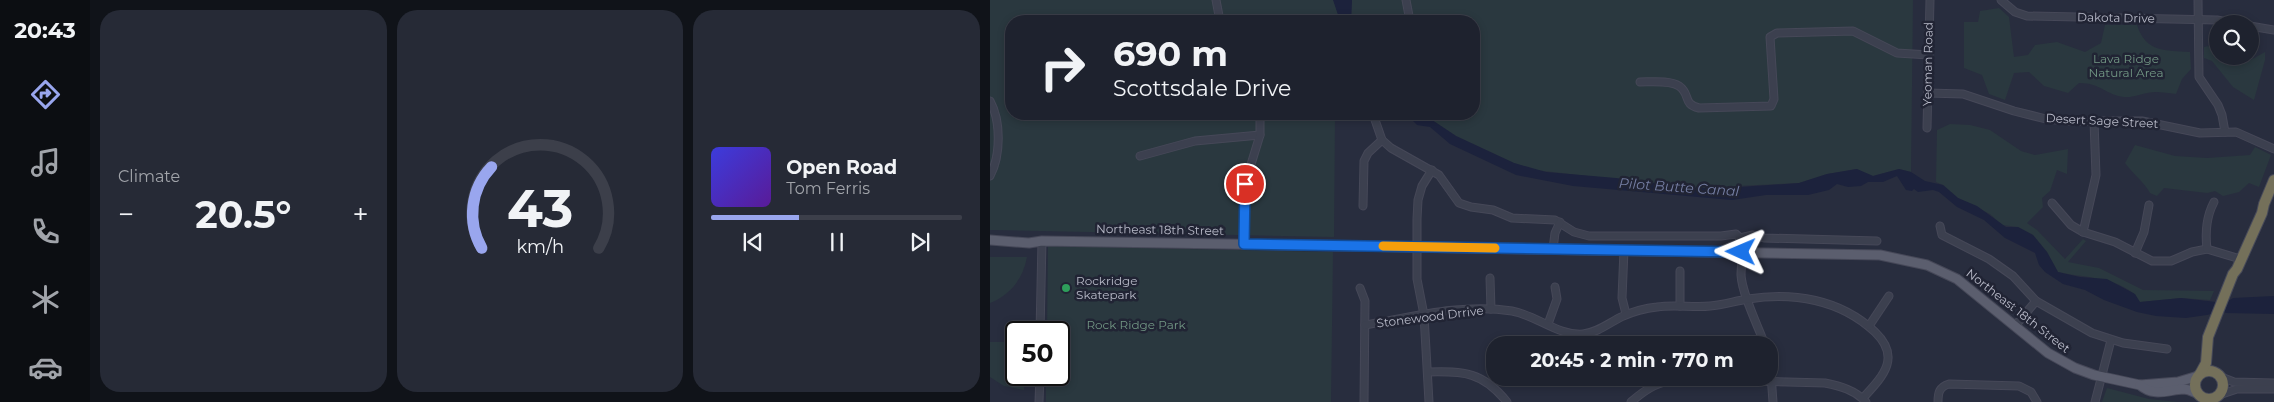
<!DOCTYPE html>
<meta charset="utf-8">
<style>
body{margin:0;font-family:Montserrat,sans-serif;background:#262a36;color:#f1f3f6;height:100vh;display:flex;flex-direction:column;font-size:19px;white-space:nowrap}
*{box-sizing:border-box;margin:0}
p{font-size:16px;color:#a1a4aa}
.icon{flex:none;width:28px;height:28px;fill:none;stroke:currentColor;stroke-width:2;stroke-linecap:round;stroke-linejoin:round}
.map{position:relative;flex:1;overflow:hidden}
.sheet{display:flex;flex-direction:column;gap:10px;padding:10px;background:#101319;width:900px}
.sheet>*{flex:none}
.top-card{position:absolute;left:15px;top:15px;width:475px;height:105px;border-radius:20px;box-shadow:0 2px 8px #0003,0 0 0 1px #3c3f4a;background:#1e222e;color:#f1f3f6;overflow:hidden}
.controls{position:absolute;left:1219px;top:15px;display:grid;gap:10px}
.controls a{display:grid;place-items:center;width:50px;height:50px;border-radius:50%;background:#1e222e;box-shadow:0 2px 8px #0003,0 0 0 1px #3c3f4a;font-size:25px}
.speed{position:absolute;left:15px;top:321px;display:flex;gap:10px;font-size:25px;font-weight:700;text-align:center}
.speed>*{display:grid;place-content:center;width:65px;height:65px;border-radius:50%;background:#1e222e;box-shadow:0 2px 8px #0003,0 0 0 1px #3c3f4a;line-height:1}
.speed .limit{border:2px solid #111;border-radius:8px;background:#fff;color:#111}
.pin{position:absolute;display:grid;place-items:center;width:42px;height:42px;color:#fff;margin:-21px;border:2px solid #fff;border-radius:50%;box-shadow:0 1px 5px #0007}
.me{position:absolute;width:55px;margin:-28px;rotate:271deg;stroke-linejoin:round;filter:drop-shadow(0 0 4px #0008)}
.turn{display:flex;align-items:center;gap:18px;height:105px;padding:0 25px;font-size:22px}
.turn .icon{width:65px;height:65px;stroke-width:2.5}
.turn b{display:block;font-size:35px;line-height:42px}
.big{font-size:38px;font-weight:700;line-height:1.1}
.sheet .widget{flex:1;display:flex;flex-direction:column;justify-content:center;gap:8px;min-width:0;padding:0 18px;border-radius:20px;background:#262a36}
.sheet .dial{align-items:center;gap:0}
.dial svg{height:130px;overflow:visible;fill:none;stroke:#3c3f4a;stroke-width:7;stroke-linecap:round;text-anchor:middle}
.dial text{fill:#f1f3f6;stroke:none}
.song{display:flex;align-items:center;gap:15px}
.cover{width:60px;height:60px;border-radius:8px;background:linear-gradient(135deg,hsl(240 70% 55%),hsl(270 70% 35%))}
.played{height:5px;border-radius:2px;background:linear-gradient(90deg,#99a6ee 35%,#3c3f4a 35%)}
.keys{display:flex;justify-content:space-around;direction:ltr}
.heat{display:flex;justify-content:space-between;align-items:center;font-size:28px;direction:ltr}
.sheet .tiles{flex:1;display:grid;gap:10px;grid-template-columns:repeat(3,1fr)}
.trip{position:absolute;left:496px;top:336px;width:292px;height:50px;border-radius:20px;background:#1e222e;box-shadow:0 2px 8px #0003,0 0 0 1px #3c3f4a;font-weight:700;line-height:50px;text-align:center}
main{display:flex;flex:1;min-height:0}
.menu{display:flex;flex-direction:column;width:90px;justify-content:space-around;align-items:center;background:#0c0e12;color:#a1a4aa}
.menu .icon{width:35px;height:35px}
.menu .on{color:#99a6ee}
.menu b{font-size:22px;color:#f1f3f6}
.map>svg:first-child{display:block}
.green{fill:#2a383f}
.water{fill:#1c223c}
.lines{fill:none;stroke-linecap:round;stroke-linejoin:round}
.minor-casing{stroke:#464858;stroke-width:9}
.major-casing{stroke:#464858;stroke-width:11}
.highway-casing{stroke:#474a59;stroke-width:12}
.minor{stroke:#3c404f;stroke-width:7}
.major{stroke:#5b5e6e;stroke-width:9}
.highway{stroke:#74705a;stroke-width:10}
.route-casing{stroke:#114b97;stroke-width:12}
.route{stroke:#1a73e8;stroke-width:9}
.slow{stroke:#f59e0b;stroke-width:9}
.leisure-dot{fill:#2e9e5b;stroke:#212434;stroke-width:2}
.labels{text-anchor:middle;stroke-width:5;stroke-linejoin:round;paint-order:stroke}
.street-label{font-size:12px;fill:#b9bbc9;stroke:#212434}
.park-label{font-size:12px;fill:#729784;stroke:#212434}
.poi-label{font-size:12px;fill:#b9bbc9;stroke:#212434;text-anchor:start}
.water-label{font-size:14px;font-style:italic;fill:#767fa4;stroke:#212434}
</style>
<main>
<nav class="menu">
<b>20:43</b>
<svg class="icon on" aria-label="directions" viewBox="0 0 24 24"><path d="M12 3l9 9-9 9-9-9zM9 14v-3h6M13 9l2 2-2 2"/></svg>
<svg class="icon" aria-label="music" viewBox="0 0 24 24"><path d="M9 18V5l10-2v13"/><circle cx="6" cy="18" r="3"/><circle cx="16" cy="16" r="3"/></svg>
<svg class="icon" aria-label="phone" viewBox="0 0 24 24"><path d="M5 4h4l2 5-3 2q2 4 5 5l2-3 5 2v4C11 20 4 13 5 4z"/></svg>
<svg class="icon" aria-label="climate" viewBox="0 0 24 24"><path d="M12 3v18M4 7l16 10M4 17L20 7"/></svg>
<svg class="icon" aria-label="car" viewBox="0 0 24 24"><path d="M5 17H2v-5l4-1 3-4h7l3 4 3 1v5h-3M9 17h6M6 11h13"/><circle cx="7" cy="17" r="2"/><circle cx="17" cy="17" r="2"/></svg>
</nav>
<section class="sheet">
<div class="tiles">
<div class="widget"><p>Climate</p>
<div class="heat"><a>−</a><b class="big">20.5°</b><a>+</a></div>
</div>
<div class="widget dial"><svg viewBox="0 0 100 80">
<path d="M14 69A42 42 0 1 1 86 69"/>
<path d="M14 69A42 42 0 0 1 20 19" stroke="#99a6ee"/>
<text x="50" y="56" font-size="32" font-weight="700">43</text>
<text x="50" y="72" font-size="11">km/h</text>
</svg></div>
<div class="widget">
<div class="song"><i class="cover"></i><div><b>Open Road</b><p>Tom Ferris</p></div></div>
<div class="played"></div>
<div class="keys"><svg class="icon" aria-label="previous" viewBox="0 0 24 24"><path d="M18 5L8 12l10 7zM5 5v14"/></svg><svg class="icon" aria-label="pause" viewBox="0 0 24 24"><path d="M8 5v14M16 5v14"/></svg><svg class="icon" aria-label="next" viewBox="0 0 24 24"><path d="M6 5l10 7-10 7zM19 5v14"/></svg></div>
</div>
</div>
</section>
<div class="map">
<svg width="1284" height="402" viewBox="0 0 1284 402">
<rect width="100%" height="100%" fill="#282d3e"/>
<g class="green">
<path d="M0 0H351L348 21H21V114H345L344 237 0 230Z"/>
<path d="M362 0H923L921 172 909 169 883 176 866 169 837 174 809 183 703 188 545 170 524 163 466 136 433 114H484V21H361Z"/>
<path d="M1009 8 1019 17 1024 57 1038 55 1045 45 1067 42 1095 52 1111 43 1115 25H1147C1156 53 1175 50 1200 52L1201 69 1192 79 1186 94C1179 93 1172 92 1166 92 1155 92 1144 98 1134 97 1116 95 1111 83 1089 83L1078 93 1054 86 1039 72 1024 73 1015 100 999 94 992 75 974 68V22H988L990 11Z"/>
<path d="M1227 44 1228 56H1256L1259 61 1275 52V60L1264 100 1243 87 1222 61 1214 58V47Z"/>
<path d="M960 124 980 125 1000 130 1031 151 1045 155 1078 149 1077 174 1067 170 1060 191 1052 198 1053 207 1037 223 1047 230 1075 259 1093 239 1096 241 1078 262 1109 268 1153 290 1224 291 1220 300 1191 298 1150 302C1147 300 1146 296 1143 293 1121 276 1094 278 1068 272L1057 252 1043 235 1028 227 1012 225 1000 214 968 198 953 185 946 182 947 130Z"/>
<path d="M1145 145 1185 156 1217 158 1260 155 1265 147 1281 155 1269 187 1259 183 1249 192 1233 196 1225 191 1217 193 1174 188 1167 196 1160 193C1154 182 1143 174 1135 163Z"/>
<path d="M58 246 343 252 341 402H56V375H69V332H57Z"/>
<path d="M0 257H37C33 279 20 295 0 303Z"/>
<path d="M0 342H26V375H34V390L14 386 0 377Z"/>
<path d="M1117 388 1159 399 1188 402H1112Z"/>
</g>
<g class="water">
<path d="M343 0H362L361 21H350Z"/>
<path d="M419 114H433L466 136 524 163 556 172 626 178 703 188H734L809 183 837 174 867 169 883 176 909 169 921 172 935 181 953 185 968 198 987 206 1016 227H1028L1043 235 1057 252 1068 272 1090 277 1117 279 1145 294 1150 302 1191 298 1235 303 1243 298 1284 296V314L1236 313 1233 311 1217 315 1196 318 1166 316 1147 312 1114 300 1095 290 1073 284 1055 272 1049 265 1045 253 1015 238 994 220 967 207 949 192 943 190 928 192 924 189 922 191 916 190 907 176 893 182H878L871 186 858 187 847 184 839 190 818 195H776L742 200 583 186 526 175 460 144 440 127 427 125 419 117Z"/>
</g>
<g class="lines">
<defs>
<g id="minor">
<path d="M226 0 230 21"/>
<path d="M416 0 420 21"/>
<path d="M1011 0 1025 12 1037 16 1227 20 1247 24"/>
<path d="M1208 0 1209 77 1228 105 1232 115 1235 132"/>
<path d="M1260 26 1284 30"/>
<path d="M650 82C661 82 680 80 689 86 701 94 692 104 709 108L781 106 784 99 780 37 787 33 863 31 907 53 939 55"/>
<path d="M938 93 973 94 1024 111 1056 119 1079 121H1152L1210 133 1246 132 1284 149"/>
<path d="M0 101C11 121 11 155 0 176"/>
<path d="M384 117 392 140 401 148 449 175 469 203 481 207 503 210 522 218 565 220 584 232 599 236H731L746 234C756 241 751 263 751 275 752 294 768 326 775 345"/>
<path d="M937 128 940 0"/>
<path d="M150 156 205 141 270 135"/>
<path d="M1062 203 1081 225 1093 232 1125 242 1162 261H1181L1202 252 1217 249 1247 258"/>
<path d="M373 206 374 161 378 153 392 140"/>
<path d="M950 226 952 235 999 259 1023 276 1046 301 1102 333 1133 343 1177 349"/>
<path d="M1093 232 1106 175 1104 121"/>
<path d="M750 238 763 235 774 238 887 241"/>
<path d="M253 244 255 184 270 135V114"/>
<path d="M563 249 565 233 570 222"/>
<path d="M1217 249C1215 232 1216 217 1224 202"/>
<path d="M634 250 632 298 636 314"/>
<path d="M1145 253 1154 232 1159 205"/>
<path d="M500 278 501 309"/>
<path d="M370 288 375 301 374 402"/>
<path d="M690 306V271"/>
<path d="M558 324 567 299 565 287"/>
<path d="M375 325C422 317 473 303 522 311 546 315 568 336 593 334 607 333 619 323 631 317 642 312 656 308 667 307 685 304 703 308 720 306 733 305 745 301 758 299 803 292 850 299 885 332 912 358 892 377 873 398"/>
<path d="M879 326 899 296"/>
<path d="M1025 326 1046 301"/>
<path d="M50 332 52 241"/>
<path d="M780 361 783 402"/>
<path d="M438 372C474 371 493 372 517 402"/>
<path d="M1231 377 1244 382 1284 383"/>
<path d="M1229 395 1247 389H1284"/>
<path d="M49 402 50 375"/>
<path d="M439 402 434 315 427 279V219L428 200 432 186 442 170"/>
<path d="M641 402C657 388 669 381 690 379L835 383C850 386 865 390 876 402"/>
<path d="M948 402C948 393 949 387 959 384L1029 386 1041 392 1047 402"/>
<path d="M1105 402 1121 340"/>
</g>
<g id="major">
<path d="M0 240 39 243 52 241 890 255 937 265 967 279 1058 353 1085 368 1104 375 1150 385 1188 382 1208 376"/>
<path d="M1150 385C1163 397 1178 390 1193 389 1198 389 1204 392 1209 394"/>
</g>
<g id="highway">
<circle cx="1219" cy="385" r="14"/>
<path d="M1210 374 1216 363 1218 337 1243 274 1247 269 1272 213 1274 204 1284 180"/>
</g>
</defs>
<use href="#minor" class="minor-casing"/>
<use href="#major" class="major-casing"/>
<use href="#highway" class="highway-casing"/>
<use href="#minor" class="minor"/>
<use href="#major" class="major"/>
<use href="#highway" class="highway"/>
</g>
<g class="lines">
<defs>
<path id="route" d="M255 184 254 244 751 252"/>
</defs>
<use href="#route" class="route-casing"/>
<use href="#route" class="route"/>
<path class="slow" d="M393 246 505 248"/>
</g>
<circle class="leisure-dot" cx="76" cy="288" r="5"/>
<g class="labels">
<g class="street-label">
<text transform="translate(1126 18) rotate(1)" y="4">Dakota Drive</text>
<text transform="translate(938 64) rotate(-89)" y="4">Yeoman Road</text>
<text transform="translate(1112 121) rotate(3)" y="4">Desert Sage Street</text>
<text transform="translate(170 230) rotate(1)" y="4">Northeast 18th Street</text>
<text transform="translate(1028 311) rotate(38)" y="4">Northeast 18th Street</text>
<text transform="translate(440 317) rotate(-7)" y="4">Stonewood Drrive</text>
</g>
<g class="park-label">
<text x="1136" y="63">Lava Ridge<tspan x="1136" dy="14">Natural Area</tspan></text>
<text x="146" y="329">Rock Ridge Park</text>
</g>
<g class="poi-label">
<text x="86" y="285">Rockridge<tspan x="86" dy="14">Skatepark</tspan></text>
</g>
<g class="water-label">
<text transform="translate(689 187) rotate(4)" y="5">Pilot Butte Canal</text>
</g>
</g>
</svg>
<div class="controls">
<a><svg class="icon" aria-label="search" viewBox="0 0 24 24"><circle cx="10" cy="10" r="6"/><path d="M15 15l6 6"/></svg></a>
</div>
<div class="speed"><div class="limit">50</div></div>
<div class="pin" style="left:255px;top:184px;background:#d93025"><svg class="icon" aria-label="arrive" viewBox="0 0 24 24"><path d="M6 21V4h12l-3 4 3 4H6"/></svg></div>
<svg class="me" style="left:751px;top:252px" viewBox="-20 -20 40 40"><path d="M0-17L14 15 0 8-14 15z" fill="#1a73e8" stroke="#fff" stroke-width="4"/></svg>
<div class="trip">20:45 · 2 min · 770 m</div>
<div class="top-card">
<div class="turn"><svg class="icon" aria-label="right" viewBox="0 0 24 24"><path d="M7 20v-9h11M14 6l5 5-5 5"/></svg><div><b>690 m</b>Scottsdale Drive</div></div>
</div>
</div>
</main>
